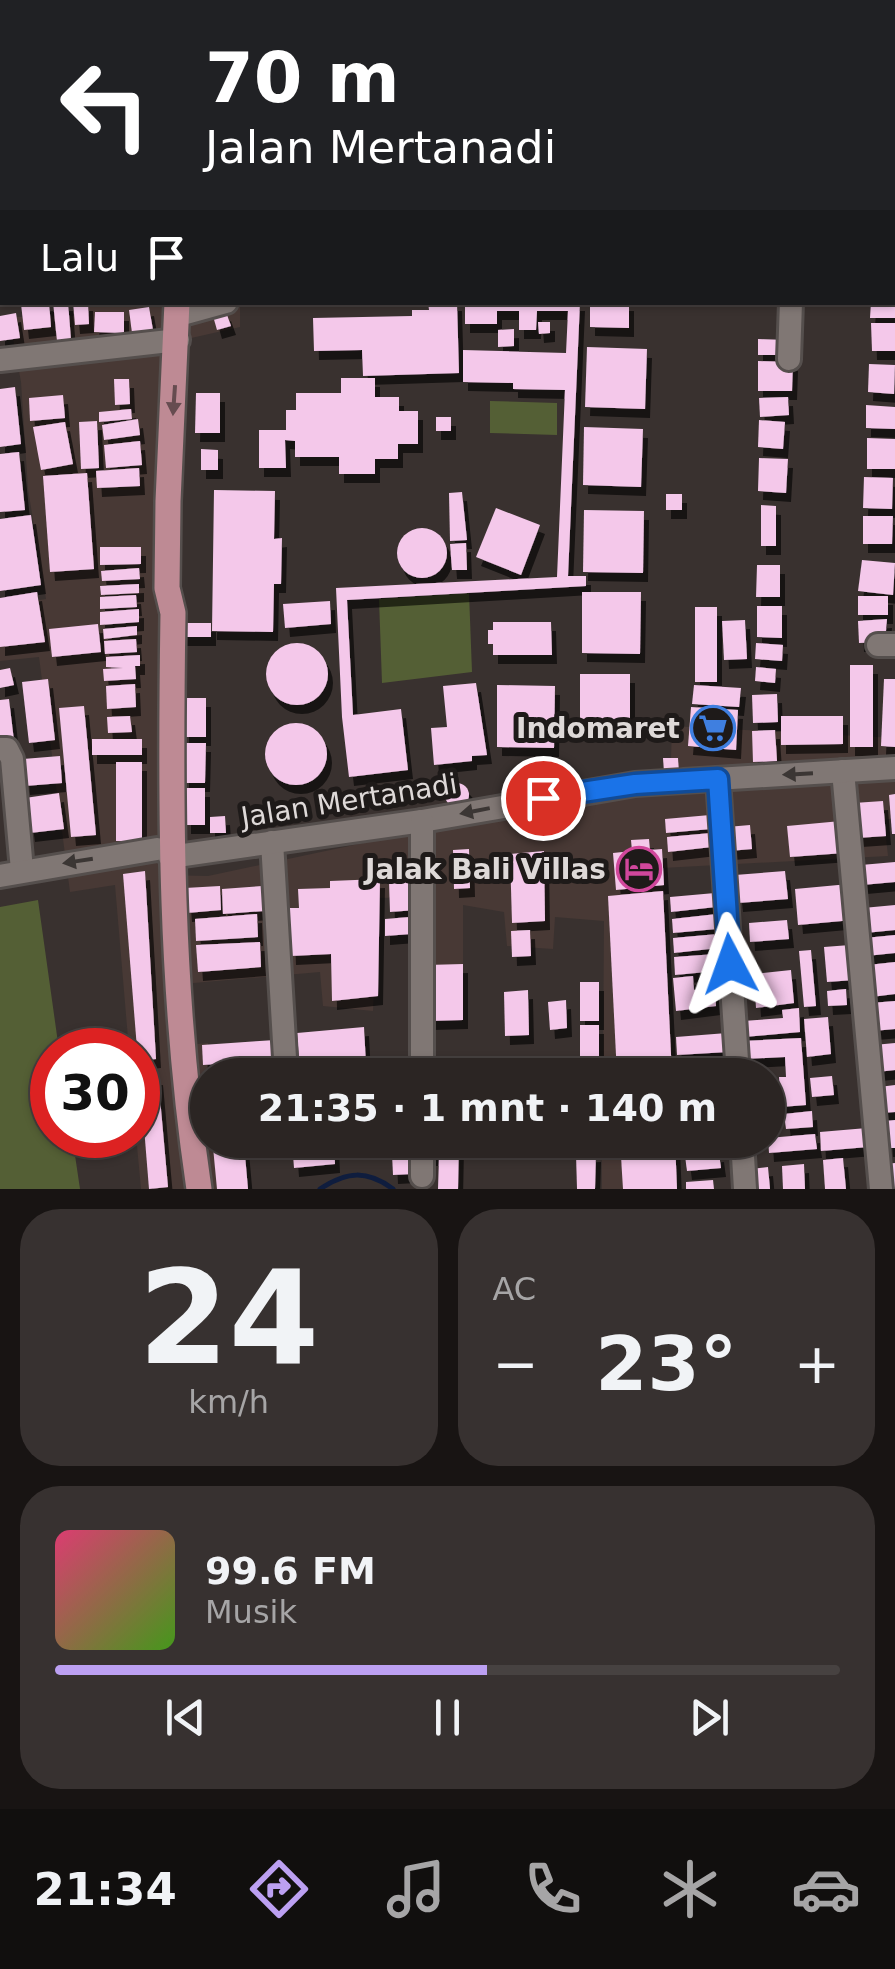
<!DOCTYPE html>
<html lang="id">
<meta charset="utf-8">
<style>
body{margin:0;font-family:"DejaVu Sans",sans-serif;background:#373130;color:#f1f3f6;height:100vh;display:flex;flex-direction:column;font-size:38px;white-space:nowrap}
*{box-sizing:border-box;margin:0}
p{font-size:32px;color:#a6a5a6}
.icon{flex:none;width:55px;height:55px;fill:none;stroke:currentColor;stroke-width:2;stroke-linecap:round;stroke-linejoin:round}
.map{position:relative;height:1189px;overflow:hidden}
.details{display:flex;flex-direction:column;gap:20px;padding:20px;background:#181413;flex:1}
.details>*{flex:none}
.hud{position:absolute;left:0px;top:0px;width:895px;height:305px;box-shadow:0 2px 8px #0004,0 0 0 2px #474241;background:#202124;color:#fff;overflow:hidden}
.speed{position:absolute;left:30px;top:1028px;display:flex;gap:20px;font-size:50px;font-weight:700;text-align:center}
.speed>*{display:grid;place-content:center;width:130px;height:130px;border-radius:50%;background:#2b2523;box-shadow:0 2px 8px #0004,0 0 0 2px #474241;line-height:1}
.speed .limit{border:15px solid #d22;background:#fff;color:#111}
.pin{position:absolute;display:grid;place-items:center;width:85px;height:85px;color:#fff;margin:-42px;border:5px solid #fff;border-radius:50%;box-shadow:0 2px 10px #0007}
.me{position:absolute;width:110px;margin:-55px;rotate:356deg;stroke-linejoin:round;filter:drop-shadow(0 0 8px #0008)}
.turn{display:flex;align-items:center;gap:35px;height:210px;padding:0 40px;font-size:45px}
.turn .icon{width:130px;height:130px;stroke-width:2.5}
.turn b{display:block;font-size:70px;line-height:85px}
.then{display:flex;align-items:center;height:95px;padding:0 40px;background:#0003;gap:20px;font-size:38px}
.big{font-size:75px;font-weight:700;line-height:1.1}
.details .card{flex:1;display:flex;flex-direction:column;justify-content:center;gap:15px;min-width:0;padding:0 35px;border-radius:40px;background:#373130}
.details .dial{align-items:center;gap:0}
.dial b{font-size:130px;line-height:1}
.song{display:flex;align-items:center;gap:30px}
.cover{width:120px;height:120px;border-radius:15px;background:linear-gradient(135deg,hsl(340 70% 55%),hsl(100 70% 35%))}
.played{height:10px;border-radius:5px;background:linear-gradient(90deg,#bca0f2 55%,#474241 55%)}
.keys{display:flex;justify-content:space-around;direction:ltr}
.heat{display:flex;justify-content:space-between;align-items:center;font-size:55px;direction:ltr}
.details .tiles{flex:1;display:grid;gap:20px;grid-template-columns:1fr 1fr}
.card:last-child{grid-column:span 2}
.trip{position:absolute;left:190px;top:1058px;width:595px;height:100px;border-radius:50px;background:#2b2523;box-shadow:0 2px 8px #0004,0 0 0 2px #474241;font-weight:700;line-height:100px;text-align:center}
.tab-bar{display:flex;height:160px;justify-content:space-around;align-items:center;background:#110f0e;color:#a6a5a6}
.tab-bar .icon{width:70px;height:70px}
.tab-bar .on{color:#bca0f2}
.tab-bar b{font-size:45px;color:#f1f3f6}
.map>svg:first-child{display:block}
.built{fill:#483935}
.green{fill:#545f35}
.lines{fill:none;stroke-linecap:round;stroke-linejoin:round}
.stream{stroke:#0f1d3e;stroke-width:5}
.building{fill:#f4c8ea;filter:url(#shadow)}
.minor-casing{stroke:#554f4d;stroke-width:28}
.major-casing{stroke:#554f4d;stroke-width:30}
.minor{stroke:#807774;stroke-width:22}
.major{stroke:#be8a94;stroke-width:25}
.oneway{fill:#664c50}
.oneway2{fill:#3b3634}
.route-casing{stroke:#114b97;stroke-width:25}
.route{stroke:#1a73e8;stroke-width:18}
.labels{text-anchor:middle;stroke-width:10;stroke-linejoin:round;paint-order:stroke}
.poi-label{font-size:28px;font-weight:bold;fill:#ded9d8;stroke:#1e1a19;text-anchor:end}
.street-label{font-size:28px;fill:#ded9d8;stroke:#1e1a19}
</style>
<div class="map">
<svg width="895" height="1189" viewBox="0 0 895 1189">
<defs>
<filter id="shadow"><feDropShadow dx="5" dy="9" stdDeviation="0" flood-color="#0009"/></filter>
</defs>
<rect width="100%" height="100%" fill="#39312f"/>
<g class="built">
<path d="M85 303H240V327L178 341 162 875 208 876 457 823 670 792 672 726 895 738V818L884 820 888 856 662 868 673 1075H603L604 921 555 917 553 949 507 946 504 912 463 905V981L423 982V897L378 898 373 1011 323 1006 320 972 171 985 177 1046 208 1043V1140H237L238 1189H141L136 1135 138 1050H129L115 885 70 892 39 657 0 661V606L46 599 28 489 21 382 9 317 85 316Z"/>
<path d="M602 1140H675L677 1189H602Z"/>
</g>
<g class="green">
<path d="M490 401 557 403V435L490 433Z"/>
<path d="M469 593 472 672 382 683 379 599Z"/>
<path d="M38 900 59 1050H52V1135H72L80 1189H0V907Z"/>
</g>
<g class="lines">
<path class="stream" d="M320 1189C347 1171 367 1170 393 1189"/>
</g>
<g class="building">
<path d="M49 302 51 327 24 330 21 304Z"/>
<path d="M53 302H68L71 340 57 341Z"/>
<path d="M73 302H88L89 324 75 325Z"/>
<path d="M428 302H457L459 373 363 376 362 350 314 351 313 318 412 316V310H429Z"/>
<path d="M465 302H580L568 576H586V586L347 600 353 715 401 709 408 770 349 777 342 717 336 588 557 577 565 390 513 389V383L463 382V350L566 353 568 311H537L536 330H519V311H497V324H465Z"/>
<path d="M590 302H629V328L590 327Z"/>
<path d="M871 302H895V318H870Z"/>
<path d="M149 307 153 330 132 333 129 310Z"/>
<path d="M95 312H124V333L94 332Z"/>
<path d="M226 312 231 326 217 330 213 316Z"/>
<path d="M16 313 20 338 0 341V316Z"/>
<path d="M538 322H550V333L539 334Z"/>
<path d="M871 323H895V351H872Z"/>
<path d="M514 329V346L498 347V330Z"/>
<path d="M758 339 788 340V355H758Z"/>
<path d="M587 347 647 349 645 409 585 407Z"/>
<path d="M758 361 793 362 792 391H758Z"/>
<path d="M869 364 895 365 894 394 868 392Z"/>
<path d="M341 378H375V397H399V411H418V444H398V459H375V474H339V457H295V441L285 440 286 468H259V430H286V410H296V393H341Z"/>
<path d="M114 379H129L130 404 115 405Z"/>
<path d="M15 387 21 444 0 447V389Z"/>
<path d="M196 393H220V433H195Z"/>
<path d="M63 395 65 418 30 421 29 398Z"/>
<path d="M788 397 789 415 760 417 759 398Z"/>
<path d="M866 405 895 407V429L866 428Z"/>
<path d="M131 409 132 419 99 422V412Z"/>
<rect x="436" y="417" width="15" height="14"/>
<path d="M138 419 140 435 104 440 102 425Z"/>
<path d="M759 420 785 422 783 449 758 447Z"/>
<path d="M97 421 99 468 81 469 79 422Z"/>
<path d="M65 422 73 464 41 470 33 427Z"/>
<path d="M584 427 643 429 641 487 583 485Z"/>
<path d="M867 438 895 439V469H867Z"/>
<path d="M140 441 142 465 106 468 104 445Z"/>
<path d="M201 449 218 450V470H201Z"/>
<path d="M19 452 25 510 0 512V454Z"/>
<path d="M759 458 788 459 786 493 758 491Z"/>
<path d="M139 468 140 486 97 488 96 471Z"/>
<path d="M87 473 94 569 50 572 43 476Z"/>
<path d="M864 477 893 478 892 509 863 508Z"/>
<path d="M214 490 275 491 274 539 282 538 281 584H274L273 632 212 631Z"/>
<path d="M462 492 467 540 450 541 449 493Z"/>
<rect x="666" y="494" width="16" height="16"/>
<path d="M761 505 776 506V546H761Z"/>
<path d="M496 508 540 525 521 575 476 557Z"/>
<path d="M584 510 644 511 643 573 583 572Z"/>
<path d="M31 515 41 585 0 591V519Z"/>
<path d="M863 516H893L892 544H863Z"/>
<circle cx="422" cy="553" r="25"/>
<path d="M466 543 467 570H452L450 544Z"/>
<path d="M100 547H141V564L100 565Z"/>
<path d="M862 560 895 563 893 595 858 591Z"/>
<path d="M757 565H780V597H756Z"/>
<path d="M139 568 140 579 102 581 101 571Z"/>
<path d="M139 584V593L101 595 100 586Z"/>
<path d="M37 592 45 642 0 647V598Z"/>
<path d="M582 592H641L640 654 582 653Z"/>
<path d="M136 595 137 607 100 609V597Z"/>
<rect x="858" y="596" width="30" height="19"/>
<path d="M330 601 331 624 285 628 283 604Z"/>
<path d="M757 606H782V638L757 637Z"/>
<rect x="695" y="607" width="22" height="75"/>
<path d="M139 609V622L100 625V612Z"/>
<path d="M887 619 885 642 859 643 858 621Z"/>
<path d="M745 620 747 659 724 660 722 621Z"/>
<path d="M493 622H551L552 655H493V644H488V630H493Z"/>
<path d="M181 623H211V637H182Z"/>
<path d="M98 624 101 652 52 657 49 629Z"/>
<path d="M137 626V635L104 639 103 629Z"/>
<path d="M136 639 137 652 105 654 104 641Z"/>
<circle cx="297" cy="674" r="31"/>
<path d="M756 643 783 645 782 661 755 659Z"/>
<path d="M140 655V666H135L136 679 104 681 103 669 123 668 106 667V657Z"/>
<rect x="850" y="665" width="23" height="82"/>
<path d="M756 667 776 669 775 683 755 681Z"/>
<path d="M10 668 14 685 0 688V670Z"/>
<rect x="580" y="674" width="50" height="54"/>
<path d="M48 679 55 740 29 743 22 682Z"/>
<path d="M884 679H895V747L881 746Z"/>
<path d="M476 683 487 755 472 756V761L434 765 431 728 447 727 443 686Z"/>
<path d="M135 684 136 707 107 709 106 686Z"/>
<path d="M497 685 555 686 554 748 497 747Z"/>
<path d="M694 685 741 688 739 707 692 704Z"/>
<path d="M777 694 778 722 753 723 752 695Z"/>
<rect x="184" y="698" width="22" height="39"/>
<path d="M9 699 14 741 0 742V700Z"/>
<path d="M84 706 96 835 71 837 59 708Z"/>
<path d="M691 707 738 710 736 750 688 746Z"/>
<path d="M130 716 132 732 108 733 107 717Z"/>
<path d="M781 716H843V744L781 745Z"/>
<circle cx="296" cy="754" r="31"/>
<path d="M775 730 777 761 753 762 752 731Z"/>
<rect x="92" y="739" width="50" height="16"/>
<path d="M184 743H206L205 783H184Z"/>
<path d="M60 756 62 783 25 786 23 759Z"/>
<path d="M663 758H678L679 772H664Z"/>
<rect x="116" y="762" width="26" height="79"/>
<circle cx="457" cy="795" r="12"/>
<rect x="186" y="788" width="19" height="37"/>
<path d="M59 793 64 829 30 833 25 798Z"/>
<path d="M895 794V834H892L889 795Z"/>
<path d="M883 801 886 836 857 838 854 803Z"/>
<path d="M710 815 711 829 666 833 665 819Z"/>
<path d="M225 816 226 833H210V817Z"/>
<path d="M841 821 844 853 790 857 787 826Z"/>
<path d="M750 825 752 849 729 851 727 827Z"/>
<path d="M711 833 712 847 668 852 667 837Z"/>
<path d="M649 839 650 850 662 849 664 885 616 890 613 853 632 851 631 840Z"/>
<path d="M469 849 470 888 454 889 453 850Z"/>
<path d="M544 851 545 921 512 923 510 854Z"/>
<path d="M895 862V882L862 885 861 865Z"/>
<path d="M145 871 156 1059 138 1061 123 874Z"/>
<path d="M785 871 788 899 738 903 735 875Z"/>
<path d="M380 879 378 996 332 1001 331 954 291 956 289 908H299L298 889 330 888V881Z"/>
<path d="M416 879V910L390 912 389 882Z"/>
<path d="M849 884 853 920 798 925 795 889Z"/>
<path d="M220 886 221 910 187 913 185 888Z"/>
<path d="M262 886 264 911 223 914 222 889Z"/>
<path d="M663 891 672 1075H617L608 896Z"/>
<path d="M715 893 716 907 671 912 670 897Z"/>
<path d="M895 905V930L865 933 863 908Z"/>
<path d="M257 914 258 937 196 941 195 919Z"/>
<path d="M717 914V929L673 933 672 919Z"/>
<path d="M410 917 411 934 385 936V919Z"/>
<path d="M787 920 789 939 750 942 749 923Z"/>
<path d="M530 930 531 956 512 957 511 931Z"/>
<path d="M718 934 719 948 674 953 673 938Z"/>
<path d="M895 935V953L866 956 865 938Z"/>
<path d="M260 942 261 967 198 972 196 945Z"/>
<path d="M850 945 854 980 827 982 824 947Z"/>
<path d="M811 950 816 1006 804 1007 799 951Z"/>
<path d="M716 954 717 971 675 975 674 957Z"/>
<path d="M895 962V994L871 997 868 965Z"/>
<path d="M463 964V1020L428 1021 427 965Z"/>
<path d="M791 970 794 1003 756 1008 754 974Z"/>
<path d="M693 976 694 990 715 988 716 1006 676 1011 673 978Z"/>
<rect x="580" y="982" width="19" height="39"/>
<path d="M846 989 847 1005 828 1006 827 991Z"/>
<path d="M528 990 529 1035 505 1036 504 992Z"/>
<path d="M566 1000 567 1028 550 1030 548 1002Z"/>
<path d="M895 1001V1029L873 1031 871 1003Z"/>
<path d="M799 1008 800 1032 744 1037 743 1021 783 1018 782 1010Z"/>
<path d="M828 1017 831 1054 807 1057 804 1019Z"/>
<rect x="580" y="1025" width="19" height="39"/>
<path d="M364 1027 366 1065 300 1071 297 1033Z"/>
<path d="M727 1033 728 1052 677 1055 676 1037Z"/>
<path d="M801 1038 806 1105 781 1107 779 1077H786L785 1057 743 1059 742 1041Z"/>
<path d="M275 1040 276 1060 203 1065 202 1045Z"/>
<path d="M895 1043V1070L877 1072 874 1045Z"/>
<path d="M729 1059V1075H678V1063Z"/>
<path d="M278 1066 279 1075H217V1070Z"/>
<path d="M598 1067V1075H579V1068Z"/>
<rect x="438" y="1071" width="26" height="4"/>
<path d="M158 1076 168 1187 149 1189 140 1078Z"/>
<path d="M832 1076 834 1095 812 1097 810 1078Z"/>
<path d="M895 1085V1112L881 1113 879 1087Z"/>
<path d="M812 1111 813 1127 786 1129 784 1114Z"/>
<path d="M895 1120V1148H888L886 1121Z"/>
<path d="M867 1128 868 1147 821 1151 820 1132Z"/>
<path d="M815 1134 817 1149 769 1153 768 1138Z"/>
<path d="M254 1140H334L335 1164 294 1168 292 1142 254 1148Z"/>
<path d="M430 1140H459L458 1189H438L439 1157H430Z"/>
<rect x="578" y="1140" width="19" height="9"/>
<path d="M620 1140H675L677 1189H623Z"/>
<path d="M244 1144 248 1189H217L213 1147Z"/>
<path d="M411 1153 412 1174 393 1175 392 1154Z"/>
<path d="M596 1153 595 1189H577L576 1154Z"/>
<path d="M719 1153 721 1168 687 1171 685 1156Z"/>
<path d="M843 1158 846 1189H825L823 1160Z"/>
<path d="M895 1163V1189H887L884 1164Z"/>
<path d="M804 1164 805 1189H783L782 1166Z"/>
<path d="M768 1167 770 1189H753L751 1169Z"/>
<path d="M713 1180 714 1189H686V1182Z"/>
</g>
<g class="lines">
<defs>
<g id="minor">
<path d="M42 0V2"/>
<path d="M278 0 279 2"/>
<path d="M348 0V2"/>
<path d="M501 0V2"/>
<path d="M682 0V2"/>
<path d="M629 2V0"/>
<path d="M741 2V0"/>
<path d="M825 2V0"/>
<path d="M892 144 895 143"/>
<path d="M179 315 226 302"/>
<path d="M789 359 791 302"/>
<path d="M0 360 178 340"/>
<path d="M878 645H895"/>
<path d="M0 749H7L12 759 22 870"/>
<path d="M843 771 881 1189"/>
<path d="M718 779 738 1075"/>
<path d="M272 842 285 1058"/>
<path d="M170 857 422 821 635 784 895 768"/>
<path d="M0 876 157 849"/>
<path d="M422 1075V821"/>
<path d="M742 1140 745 1189"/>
<path d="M422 1176V1140"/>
</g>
<g id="major">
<path d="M182 0V2"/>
<path d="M177 302 168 501 167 588 173 613C170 809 170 994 199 1189"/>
</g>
</defs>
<use href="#minor" class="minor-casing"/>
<use href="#major" class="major-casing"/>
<use href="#minor" class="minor"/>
<use href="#major" class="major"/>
</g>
<defs><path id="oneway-solid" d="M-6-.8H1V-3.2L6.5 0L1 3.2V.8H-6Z" transform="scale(2.5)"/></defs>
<use class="oneway" href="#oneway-solid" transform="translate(174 400) rotate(94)"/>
<g class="oneway2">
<use href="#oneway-solid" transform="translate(798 774) rotate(177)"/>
<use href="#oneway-solid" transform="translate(475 811) rotate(169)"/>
<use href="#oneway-solid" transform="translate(78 861) rotate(171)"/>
</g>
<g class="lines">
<defs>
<path id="route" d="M543 798 635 784 718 779 730 964"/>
</defs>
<use href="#route" class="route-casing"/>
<use href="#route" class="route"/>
</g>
<defs>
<symbol id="supermarket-ring" viewBox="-11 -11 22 22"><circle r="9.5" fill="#1e1a19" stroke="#3f7fe0" stroke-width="1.5"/><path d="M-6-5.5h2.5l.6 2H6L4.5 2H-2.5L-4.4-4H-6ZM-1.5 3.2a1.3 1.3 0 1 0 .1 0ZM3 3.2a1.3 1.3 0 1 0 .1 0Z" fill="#3f7fe0"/></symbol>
<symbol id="hotel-ring" viewBox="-11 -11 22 22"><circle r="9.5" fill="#1e1a19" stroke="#d1479c" stroke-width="1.5"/><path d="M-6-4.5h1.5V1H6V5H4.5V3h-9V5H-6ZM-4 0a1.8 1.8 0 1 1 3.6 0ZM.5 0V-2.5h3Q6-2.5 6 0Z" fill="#d1479c"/></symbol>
</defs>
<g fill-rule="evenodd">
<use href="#supermarket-ring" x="688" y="703" width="50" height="50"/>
<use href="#hotel-ring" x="614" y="844" width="50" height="50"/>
</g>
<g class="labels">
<g class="poi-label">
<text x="680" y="738">Indomaret</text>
<text x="606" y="879">Jalak Bali Villas</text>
</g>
<g class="street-label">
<text transform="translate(349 800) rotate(-9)" y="10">Jalan Mertanadi</text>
</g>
</g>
</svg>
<div class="speed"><div class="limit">30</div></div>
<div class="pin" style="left:543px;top:798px;background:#d93025"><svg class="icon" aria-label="arrive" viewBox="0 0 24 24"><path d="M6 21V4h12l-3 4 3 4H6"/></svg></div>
<svg class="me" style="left:730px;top:964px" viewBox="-20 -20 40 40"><path d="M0-17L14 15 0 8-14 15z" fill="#1a73e8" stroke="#fff" stroke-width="4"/></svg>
<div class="trip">21:35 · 1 mnt · 140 m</div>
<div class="hud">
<div class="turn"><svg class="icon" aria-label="left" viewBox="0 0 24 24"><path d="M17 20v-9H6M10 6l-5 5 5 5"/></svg><div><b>70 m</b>Jalan Mertanadi</div></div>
<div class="then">Lalu<svg class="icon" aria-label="arrive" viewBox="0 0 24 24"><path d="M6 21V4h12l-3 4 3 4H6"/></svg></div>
</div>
</div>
<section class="details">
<div class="tiles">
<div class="card dial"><b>24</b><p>km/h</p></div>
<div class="card"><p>AC</p>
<div class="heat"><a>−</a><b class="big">23°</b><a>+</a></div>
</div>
<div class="card">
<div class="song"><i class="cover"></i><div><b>99.6 FM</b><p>Musik</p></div></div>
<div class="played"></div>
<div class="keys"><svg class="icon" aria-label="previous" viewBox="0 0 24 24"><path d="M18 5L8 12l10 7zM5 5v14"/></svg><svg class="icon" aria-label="pause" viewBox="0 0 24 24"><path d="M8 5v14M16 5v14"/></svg><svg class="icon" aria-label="next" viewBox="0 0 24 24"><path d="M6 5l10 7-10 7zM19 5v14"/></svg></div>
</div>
</div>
</section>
<nav class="tab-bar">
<b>21:34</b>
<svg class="icon on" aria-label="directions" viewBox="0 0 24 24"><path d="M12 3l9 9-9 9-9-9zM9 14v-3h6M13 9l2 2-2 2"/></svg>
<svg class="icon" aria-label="music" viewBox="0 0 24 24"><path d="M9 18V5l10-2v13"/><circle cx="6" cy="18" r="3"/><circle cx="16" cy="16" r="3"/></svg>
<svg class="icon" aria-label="phone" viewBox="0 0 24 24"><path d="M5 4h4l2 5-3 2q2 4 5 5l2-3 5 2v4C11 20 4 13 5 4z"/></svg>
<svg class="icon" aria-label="climate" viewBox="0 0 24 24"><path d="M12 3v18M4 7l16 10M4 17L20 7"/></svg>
<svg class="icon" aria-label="car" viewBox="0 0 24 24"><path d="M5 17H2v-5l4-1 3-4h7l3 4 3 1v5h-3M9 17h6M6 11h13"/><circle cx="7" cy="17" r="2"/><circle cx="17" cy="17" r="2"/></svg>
</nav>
